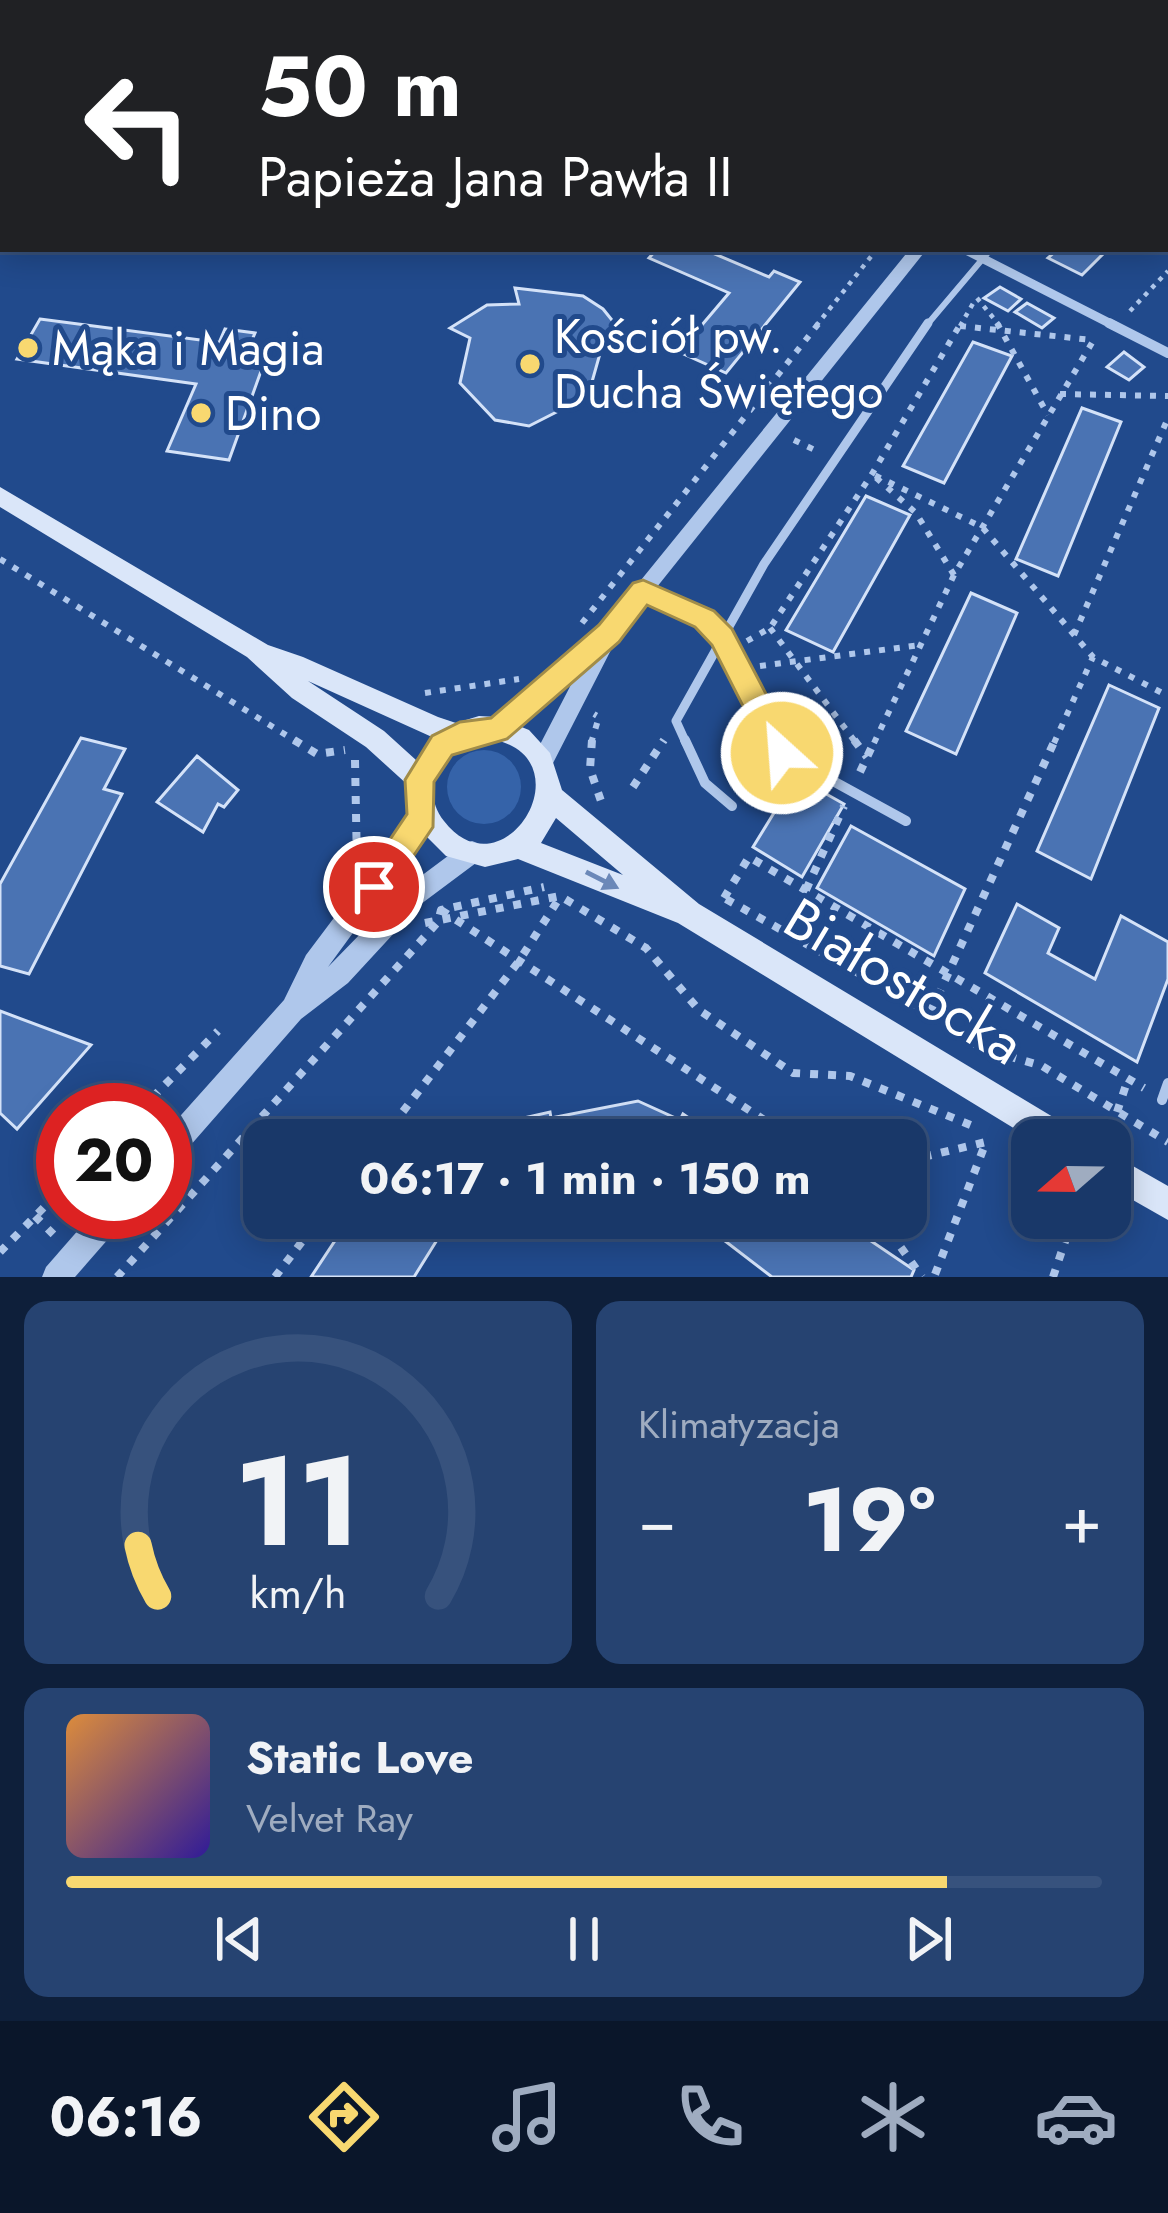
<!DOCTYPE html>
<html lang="pl">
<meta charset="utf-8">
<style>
body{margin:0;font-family:Jost,sans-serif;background:#264371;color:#f1f3f6;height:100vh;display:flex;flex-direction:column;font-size:45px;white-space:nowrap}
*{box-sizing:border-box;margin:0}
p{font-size:39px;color:#9facc0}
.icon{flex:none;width:66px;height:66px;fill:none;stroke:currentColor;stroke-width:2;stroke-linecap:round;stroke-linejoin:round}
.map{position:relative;height:1277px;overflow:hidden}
.sheet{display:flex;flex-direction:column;gap:24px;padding:24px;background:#0e1f3a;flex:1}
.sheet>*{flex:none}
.guide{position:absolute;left:0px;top:0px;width:1170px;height:252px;box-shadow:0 6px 30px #0003,0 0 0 3px #37527d;background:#202124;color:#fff;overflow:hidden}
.needle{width:78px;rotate:250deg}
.tools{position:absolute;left:1011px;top:1119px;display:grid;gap:24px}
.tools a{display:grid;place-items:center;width:120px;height:120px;border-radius:24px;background:#193869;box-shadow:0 6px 30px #0003,0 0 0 3px #37527d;font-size:60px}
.speed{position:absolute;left:36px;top:1083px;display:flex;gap:24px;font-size:60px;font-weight:700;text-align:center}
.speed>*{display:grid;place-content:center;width:156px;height:156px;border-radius:50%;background:#193869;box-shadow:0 6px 30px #0003,0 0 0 3px #37527d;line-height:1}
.speed .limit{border:18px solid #d22;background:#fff;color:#111}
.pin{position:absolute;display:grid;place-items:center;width:102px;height:102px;color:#fff;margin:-51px;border:6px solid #fff;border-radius:50%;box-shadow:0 3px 12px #0007}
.me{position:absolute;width:132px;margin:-66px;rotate:334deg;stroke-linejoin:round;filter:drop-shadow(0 0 9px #0008)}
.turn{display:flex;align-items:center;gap:42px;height:252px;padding:0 60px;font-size:54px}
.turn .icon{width:156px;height:156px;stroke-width:2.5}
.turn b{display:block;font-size:84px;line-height:102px}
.big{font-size:90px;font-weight:700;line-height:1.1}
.sheet .card{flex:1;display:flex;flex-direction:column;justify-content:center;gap:18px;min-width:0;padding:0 42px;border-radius:24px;background:#264371}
.sheet .dial{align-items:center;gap:0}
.dial svg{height:312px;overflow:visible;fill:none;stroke:#37527d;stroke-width:7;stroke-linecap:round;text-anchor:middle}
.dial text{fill:#f1f3f6;stroke:none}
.song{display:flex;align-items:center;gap:36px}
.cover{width:144px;height:144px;border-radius:18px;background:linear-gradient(135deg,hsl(30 70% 55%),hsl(250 70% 35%))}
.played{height:12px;border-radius:6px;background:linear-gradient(90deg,#f8d870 85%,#37527d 85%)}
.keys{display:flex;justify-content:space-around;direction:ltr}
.heat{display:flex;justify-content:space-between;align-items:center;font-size:66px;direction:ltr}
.sheet .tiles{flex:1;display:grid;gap:24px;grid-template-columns:1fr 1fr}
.card:last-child{grid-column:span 2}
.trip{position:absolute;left:243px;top:1119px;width:684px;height:120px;border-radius:24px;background:#193869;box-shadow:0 6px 30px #0003,0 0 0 3px #37527d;font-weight:700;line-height:120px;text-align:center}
.dock{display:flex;height:192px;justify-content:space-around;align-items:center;background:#0a162a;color:#9facc0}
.dock .icon{width:84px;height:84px}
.dock .selected{color:#f8d870}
.dock b{font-size:54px;color:#f1f3f6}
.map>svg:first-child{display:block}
.green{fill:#3563a9}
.building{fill:#4a73b3;stroke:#d4e2f8;stroke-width:3}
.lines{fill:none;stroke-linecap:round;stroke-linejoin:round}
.path-far2{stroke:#afc7eb;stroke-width:4.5;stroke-dasharray:4.5 6;stroke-linecap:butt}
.path-far1{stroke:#afc7eb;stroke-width:6;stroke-dasharray:6 9;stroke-linecap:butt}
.path{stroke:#afc7eb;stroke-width:8;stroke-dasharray:8 10;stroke-linecap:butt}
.service-far2{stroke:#afc7eb;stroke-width:6}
.service-far1{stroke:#afc7eb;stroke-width:9}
.service{stroke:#afc7eb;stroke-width:10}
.minor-far1{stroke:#afc7eb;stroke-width:9}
.minor{stroke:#afc7eb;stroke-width:10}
.tertiary{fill:#afc7eb;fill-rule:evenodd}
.secondary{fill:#dae6f9;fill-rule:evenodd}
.oneway{fill:#6b88b8}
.route{fill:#f8d870;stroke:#a18c49;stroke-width:3}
.poi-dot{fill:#f8d870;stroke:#214a8c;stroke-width:4.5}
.labels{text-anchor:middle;stroke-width:10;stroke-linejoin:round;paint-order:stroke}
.poi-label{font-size:48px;fill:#fff;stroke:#214a8c;text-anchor:start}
.near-street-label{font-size:57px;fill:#fff;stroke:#214a8c}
</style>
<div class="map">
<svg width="1168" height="1277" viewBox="0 0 1168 1277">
<rect width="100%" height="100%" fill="#214a8c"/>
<circle class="green" cx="484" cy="787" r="37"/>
<g class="building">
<path d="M657 249H703L769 277 774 271 800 282 726 373 679 352 729 293 649 258Z"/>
<path d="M1058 249H1108L1082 275 1048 258Z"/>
<path d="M1000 287 1021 299 1008 311 984 298Z"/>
<path d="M515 288 583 296 603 309 624 335 619 352 601 350 588 396 529 426 495 420 460 383 470 338 450 328 487 305 519 304Z"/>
<path d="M1027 303 1054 318 1042 328 1015 312Z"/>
<path d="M40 319 269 349 229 460 167 451 196 384 17 359Z"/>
<path d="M225 329 255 333 249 347 219 343Z"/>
<path d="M973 342 1012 356 944 483 903 466Z"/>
<path d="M1124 352 1144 367 1129 380 1107 367Z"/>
<path d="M1082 408 1121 422 1058 576 1016 559Z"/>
<path d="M866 496 910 515 833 652 786 630Z"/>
<path d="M971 593 1017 613 956 754 906 731Z"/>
<path d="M1109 685 1159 708 1091 879 1037 851Z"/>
<path d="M81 738 125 749 104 789 122 794 29 974 0 966V884Z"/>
<path d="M197 756 238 790 224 807 218 804 203 832 157 802Z"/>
<path d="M796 777 844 804 802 877 753 847Z"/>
<path d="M851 826 965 889 934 956 817 888Z"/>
<path d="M1017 904 1059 928 1048 953 1095 979 1121 916 1168 942V979L1137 1062 985 973Z"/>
<path d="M0 1011 91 1045 17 1129 0 1113Z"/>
<path d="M638 1101 680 1120 683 1114 721 1140H460L498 1131 497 1124 550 1112 551 1118Z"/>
<path d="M350 1218H526L437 1240 414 1277H311Z"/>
<path d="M695 1218H837L914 1270 911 1277H772Z"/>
</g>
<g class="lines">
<g class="path-far2">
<path d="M1147 3 1151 0"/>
<path d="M977 298 1000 326"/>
<path d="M1130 311 1168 271"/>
<path d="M816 326 877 249"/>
<path d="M960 326 975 300"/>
</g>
<g class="path-far1">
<path d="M997 323 1048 415"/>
<path d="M960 326 1092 340"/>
<path d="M1060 394 1168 396"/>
<path d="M794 440 819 452"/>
<path d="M0 559 299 743"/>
<path d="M954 575 916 513 872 474 982 527 1093 657 1168 696"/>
<path d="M582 623 819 323"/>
<path d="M770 628 856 743"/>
<path d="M1074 635 1168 418"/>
<path d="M747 641 770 628 872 474 961 323"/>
<path d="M760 666 920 645"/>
<path d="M425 693 519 679"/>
<path d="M591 743 599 717 594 714"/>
<path d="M874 743 954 575 1096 336"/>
<path d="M1054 743 1093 657"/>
</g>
<g class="path">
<path d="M294 740 317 754 345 750"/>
<path d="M592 740 590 769 601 801"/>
<path d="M854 740 867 757"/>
<path d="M355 760 357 866"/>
<path d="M860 772 875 740"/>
<path d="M633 787 664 740"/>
<path d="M806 890 844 806"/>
<path d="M724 898 749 857 1144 1088"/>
<path d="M726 899 930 1013 981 1048 1042 1066 1168 1142"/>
<path d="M441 910 795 1140"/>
<path d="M425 923 560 896 646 948 699 1010 793 1073 850 1076 978 1128"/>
<path d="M930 1013 1055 740"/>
<path d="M140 1110 218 1031"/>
<path d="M1117 1112 1128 1079"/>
<path d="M381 1140 519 961 560 897"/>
<path d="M906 1161 986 1142 934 1277"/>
<path d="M35 1216 54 1235"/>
<path d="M880 1218 922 1277"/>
<path d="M0 1252 63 1188"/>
<path d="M117 1277 438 922 441 910 544 887"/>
<path d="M275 1277 320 1218"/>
<path d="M1053 1277 1073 1218"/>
</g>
<g class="service-far2">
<path d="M1049 0H1057"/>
<path d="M926 326 991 249"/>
</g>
<g class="service-far1">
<path d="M643 591 704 619 722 637 777 743"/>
<path d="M686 743 676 721 764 564 928 323"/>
</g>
<g class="service">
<path d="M685 740 705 783 732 806"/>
<path d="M775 740 782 753 906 821"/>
<path d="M1162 1100 1168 1083"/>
</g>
<g class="minor-far1">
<path d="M45 0 52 3"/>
<path d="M964 249 1115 326"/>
</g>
<path class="minor" d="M1109 323 1168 353"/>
<g class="tertiary">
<path d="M1168 8V17H1167V8Z"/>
<path d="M910 249H927L609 647 611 650 551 767 543 770 535 767 532 760 576 675 505 737 497 740 489 737 486 730 489 723 602 628Z"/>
<path d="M423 807 431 810 435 818 431 826 328 967 405 888 464 844 472 841 480 844 484 852 480 860 421 904 348 983 301 1019 175 1163 165 1167V1133L284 1000 306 955 415 810Z"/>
<path d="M94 1212H127L123 1222 75 1277H42L46 1267Z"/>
</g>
<g class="secondary">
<path d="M0 487 268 645 303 657 438 717 456 723 479 716 497 717 529 730 550 753 562 790 699 904 1073 1129 1077 1140H1033L678 923 518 859 485 867 446 856 420 830 411 809 409 786 366 747 292 698 247 657 0 507ZM308 681 432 737 416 760 384 731ZM491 739C589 757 504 898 444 821 414 783 451 738 491 739ZM556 818 623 875 541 843Z"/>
<path d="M1110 1153 1168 1186V1220L1110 1187Z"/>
</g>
</g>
<defs><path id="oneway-solid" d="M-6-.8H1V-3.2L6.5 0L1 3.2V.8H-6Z" transform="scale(3)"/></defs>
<use class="oneway" href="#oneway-solid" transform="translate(602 880) rotate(27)"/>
<path class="route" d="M643 580 714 611 732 629 797 753 792 763H772L712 645 695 627 647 605 619 642 507 739 452 755 434 782 433 827 385 898 374 902 362 898 358 887 407 814 405 780 432 736 460 722 491 718 599 625 633 583Z"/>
<g class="poi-dot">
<circle cx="28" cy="348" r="12"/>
<circle cx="530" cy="364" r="12"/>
<circle cx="201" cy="413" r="12"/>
</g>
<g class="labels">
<g class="poi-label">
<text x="554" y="353">Kościół pw.<tspan x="554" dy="55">Ducha Świętego</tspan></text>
<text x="52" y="365">Mąka i Magia</text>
<text x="225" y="430">Dino</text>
</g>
<g class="near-street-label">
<text transform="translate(904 981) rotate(31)" y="20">Białostocka</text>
</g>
</g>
</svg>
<div class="tools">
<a><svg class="needle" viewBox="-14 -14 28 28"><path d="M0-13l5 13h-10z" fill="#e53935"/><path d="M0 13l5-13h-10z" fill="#9facc0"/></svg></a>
</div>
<div class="speed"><div class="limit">20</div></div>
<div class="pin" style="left:374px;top:887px;background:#d93025"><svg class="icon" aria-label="arrive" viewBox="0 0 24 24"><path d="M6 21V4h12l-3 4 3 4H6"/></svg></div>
<svg class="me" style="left:782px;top:753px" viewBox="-20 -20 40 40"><circle r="17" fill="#f8d870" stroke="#fff" stroke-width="3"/><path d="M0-11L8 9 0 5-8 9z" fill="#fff"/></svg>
<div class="trip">06:17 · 1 min · 150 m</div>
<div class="guide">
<div class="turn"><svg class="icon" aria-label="left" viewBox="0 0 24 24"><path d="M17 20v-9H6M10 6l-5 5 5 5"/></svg><div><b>50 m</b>Papieża Jana Pawła II</div></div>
</div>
</div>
<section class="sheet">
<div class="tiles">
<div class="card dial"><svg viewBox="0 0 100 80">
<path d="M14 69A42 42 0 1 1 86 69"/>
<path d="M14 69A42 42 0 0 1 9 56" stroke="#f8d870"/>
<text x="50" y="56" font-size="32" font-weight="700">11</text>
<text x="50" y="72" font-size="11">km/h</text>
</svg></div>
<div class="card"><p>Klimatyzacja</p>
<div class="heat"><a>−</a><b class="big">19°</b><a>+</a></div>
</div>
<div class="card">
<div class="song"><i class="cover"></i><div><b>Static Love</b><p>Velvet Ray</p></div></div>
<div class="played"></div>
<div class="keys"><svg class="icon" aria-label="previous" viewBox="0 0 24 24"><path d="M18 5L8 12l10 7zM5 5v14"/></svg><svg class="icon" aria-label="pause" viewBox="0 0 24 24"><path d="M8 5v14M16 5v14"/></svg><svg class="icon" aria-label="next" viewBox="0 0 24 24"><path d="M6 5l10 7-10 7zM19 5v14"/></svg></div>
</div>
</div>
</section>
<nav class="dock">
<b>06:16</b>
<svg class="icon selected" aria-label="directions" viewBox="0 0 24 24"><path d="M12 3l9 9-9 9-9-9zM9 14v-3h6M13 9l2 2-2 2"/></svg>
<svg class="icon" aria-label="music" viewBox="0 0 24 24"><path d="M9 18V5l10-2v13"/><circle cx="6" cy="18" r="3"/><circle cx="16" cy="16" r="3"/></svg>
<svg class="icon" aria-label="phone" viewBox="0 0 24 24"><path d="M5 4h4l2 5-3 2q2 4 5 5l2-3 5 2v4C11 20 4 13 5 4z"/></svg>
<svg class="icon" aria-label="climate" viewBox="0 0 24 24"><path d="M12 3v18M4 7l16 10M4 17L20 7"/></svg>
<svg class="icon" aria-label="car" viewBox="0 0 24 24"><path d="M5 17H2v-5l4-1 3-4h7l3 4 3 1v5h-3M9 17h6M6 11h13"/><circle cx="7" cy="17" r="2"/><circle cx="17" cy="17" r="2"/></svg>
</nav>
